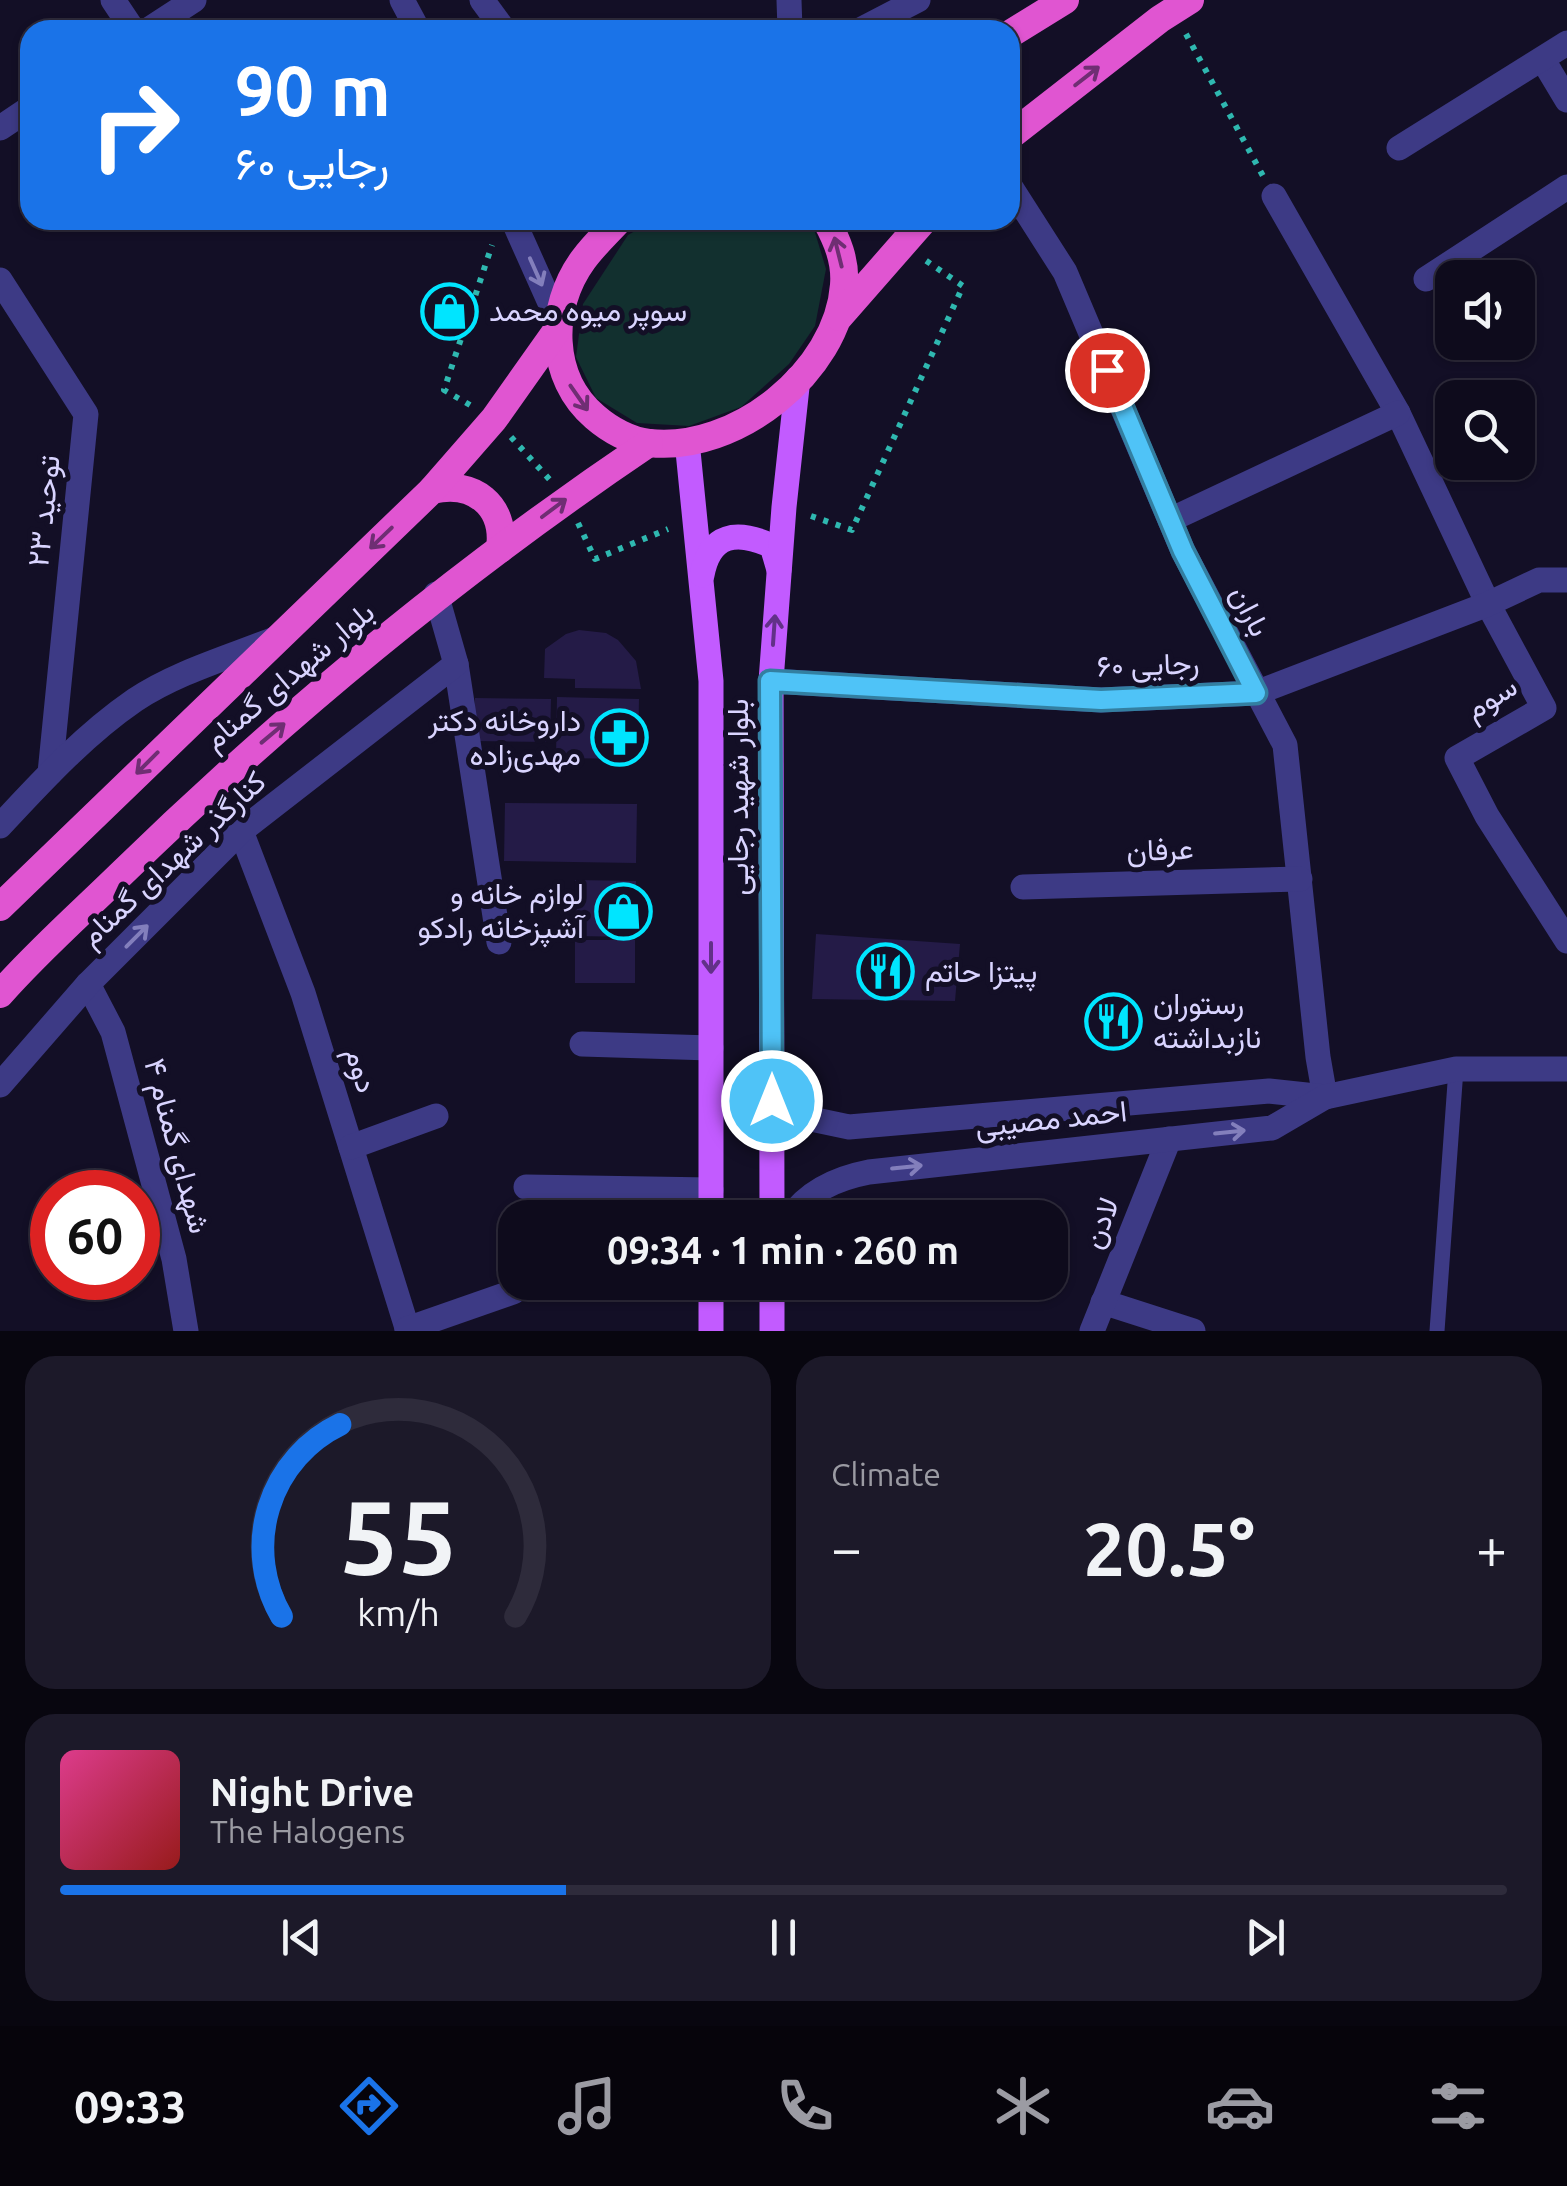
<!DOCTYPE html>
<meta charset="utf-8">
<style>
body{margin:0;font-family:Ubuntu,Vazirmatn,sans-serif;background:#1c1929;color:#f1f3f6;height:100vh;display:flex;flex-direction:column;font-size:38px;white-space:nowrap}
*{box-sizing:border-box;margin:0}
p{font-size:32px;color:#9b9ba3}
.icon{flex:none;width:55px;height:55px;fill:none;stroke:currentColor;stroke-width:2;stroke-linecap:round;stroke-linejoin:round}
.map{position:relative;height:1331px;overflow:hidden}
.panel{display:flex;flex-direction:column;gap:25px;padding:25px;background:#08060f;flex:1}
.panel>*{flex:none}
.top-card{position:absolute;left:20px;top:20px;width:1000px;height:210px;border-radius:30px;box-shadow:0 2px 8px #0004,0 0 0 2px #2e2b3b;background:#1a73e8;color:#fff;overflow:hidden}
.buttons{position:absolute;left:1435px;top:260px;display:grid;gap:20px}
.buttons a{display:grid;place-items:center;width:100px;height:100px;border-radius:20px;background:#0e0b1c;box-shadow:0 2px 8px #0004,0 0 0 2px #2e2b3b;font-size:50px}
.speed{position:absolute;left:30px;top:1170px;display:flex;gap:20px;font-size:50px;font-weight:700;text-align:center}
.speed>*{display:grid;place-content:center;width:130px;height:130px;border-radius:50%;background:#0e0b1c;box-shadow:0 2px 8px #0004,0 0 0 2px #2e2b3b;line-height:1}
.speed .limit{border:15px solid #d22;background:#fff;color:#111}
.pin{position:absolute;display:grid;place-items:center;width:85px;height:85px;color:#fff;margin:-42px;border:5px solid #fff;border-radius:50%;box-shadow:0 2px 10px #0007}
.me{position:absolute;width:110px;margin:-55px;rotate:0deg;stroke-linejoin:round;filter:drop-shadow(0 0 8px #0008)}
.turn{display:flex;align-items:center;gap:35px;height:210px;padding:0 50px;font-size:45px}
.turn .icon{width:130px;height:130px;stroke-width:2.5}
.turn b{display:block;font-size:70px;line-height:85px}
.big{font-size:75px;font-weight:700;line-height:1.1}
.panel .tile{flex:1;display:flex;flex-direction:column;justify-content:center;gap:15px;min-width:0;padding:0 35px;border-radius:30px;background:#1c1929}
.panel .dial{align-items:center;gap:0}
.dial svg{height:260px;overflow:visible;fill:none;stroke:#2e2b3b;stroke-width:7;stroke-linecap:round;text-anchor:middle}
.dial text{fill:#f1f3f6;stroke:none}
.song{display:flex;align-items:center;gap:30px}
.cover{width:120px;height:120px;border-radius:15px;background:linear-gradient(135deg,hsl(330 70% 55%),hsl(0 70% 35%))}
.played{height:10px;border-radius:5px;background:linear-gradient(90deg,#1a73e8 35%,#2e2b3b 35%)}
.keys{display:flex;justify-content:space-around;direction:ltr}
.heat{display:flex;justify-content:space-between;align-items:center;font-size:55px;direction:ltr}
.panel .tiles{flex:1;display:grid;gap:25px;grid-template-columns:1fr 1fr}
.tile:last-child{grid-column:span 2}
.trip{position:absolute;left:498px;top:1200px;width:570px;height:100px;border-radius:30px;background:#0e0b1c;box-shadow:0 2px 8px #0004,0 0 0 2px #2e2b3b;font-weight:700;line-height:100px;text-align:center}
.tab-bar{display:flex;height:160px;justify-content:space-around;align-items:center;background:#06040b;color:#9b9ba3}
.tab-bar .icon{width:70px;height:70px}
.tab-bar .on{color:#1a73e8}
.tab-bar b{font-size:45px;color:#f1f3f6}
.map>svg:first-child{display:block}
.green{fill:#12302f}
.building{fill:#241b47}
.lines{fill:none;stroke-linecap:round;stroke-linejoin:round}
.path{stroke:#2fb8b0;stroke-width:6;stroke-dasharray:5 8;stroke-linecap:butt}
.service{stroke:#3d3a85;stroke-width:15}
.minor{stroke:#3d3a85;stroke-width:25}
.tertiary{stroke:#3d3a85;stroke-width:25}
.primary{stroke:#c25bff;stroke-width:25}
.trunk{stroke:#e055d1;stroke-width:28}
.oneway{stroke:#6f2e73}
.oneway2{stroke:#837fbc}
.oneway3{stroke:#623188}
.route-casing{stroke:#337fa1;stroke-width:25}
.route{stroke:#4fc3f7;stroke-width:18}
.labels{text-anchor:middle;stroke-width:10;stroke-linejoin:round;paint-order:stroke}
.poi-label{font-size:30px;fill:#d9d4ff;stroke:#130f26;text-anchor:start}
.street-label{font-size:30px;fill:#d9d4ff;stroke:#130f26}
</style>
<div class="map">
<svg width="1567" height="1331" viewBox="0 0 1567 1331">
<rect width="100%" height="100%" fill="#130f26"/>
<path class="green" d="M654 220H803L814 229 826 269 815 326 789 364 741 407 689 426 637 423 596 398 576 357 583 304 628 235Z"/>
<g class="building">
<path d="M579 630 606 633 618 640 636 661 641 689 575 688V679L544 678 545 649 566 634Z"/>
<path d="M557 697 639 699 638 759 556 758Z"/>
<path d="M475 698 551 699 550 742 474 741Z"/>
<path d="M505 803 637 804 636 863 504 861Z"/>
<path d="M575 880 636 881 635 937 575 936Z"/>
<path d="M816 934 960 944 955 1001 812 999Z"/>
<rect x="575" y="940" width="60" height="43"/>
</g>
<g class="lines">
<g class="path">
<path d="M1186 34 1263 176"/>
<path d="M470 405 444 390 492 245"/>
<path d="M511 437 550 480"/>
<path d="M811 516 852 530 963 286 925 260"/>
<path d="M578 523 595 559 668 529"/>
</g>
<path class="service" d="M1437 1331 1456 1069"/>
<g class="minor">
<path d="M113 0 133 30"/>
<path d="M789 0 790 30"/>
<path d="M148 30 194 0"/>
<path d="M1543 60 1567 100"/>
<path d="M0 128 30 108"/>
<path d="M1399 148 1567 43"/>
<path d="M1010 186 1065 272 1183 551 1285 745 1318 1057 1325 1097"/>
<path d="M1274 196 1398 413 1488 604 1544 708 1457 758 1487 816 1567 941"/>
<path d="M1426 279 1567 187"/>
<path d="M0 280 86 414 50 773"/>
<path d="M1170 520 1398 413"/>
<path d="M456 664 499 942"/>
<path d="M771 681 1101 700 1256 693 1488 604 1539 580H1567"/>
<path d="M241 831 303 993 408 1331"/>
<path d="M1023 887 1300 879"/>
<path d="M88 984 113 1032 174 1259 186 1331"/>
<path d="M582 1044 711 1048"/>
<path d="M351 1147 436 1116"/>
<path d="M526 1187 711 1190"/>
<path d="M1103 1302 1193 1331"/>
<path d="M407 1329 513 1292"/>
<path d="M1092 1331 1169 1139"/>
</g>
<g class="tertiary">
<path d="M402 0 418 30"/>
<path d="M482 0 504 30"/>
<path d="M860 30 918 0"/>
<path d="M513 220 559 323"/>
<path d="M0 826C42 781 84 735 135 700 177 672 230 657 277 638"/>
<path d="M0 1085 88 984 241 831 456 664 436 594"/>
<path d="M772 1101 811 1119 849 1127 1269 1091 1325 1097"/>
<path d="M790 1218C809 1190 838 1178 869 1172L1272 1128 1325 1097 1456 1069H1567"/>
</g>
<g class="primary">
<path d="M687 441 711 681V1218"/>
<path d="M702 575C710 533 737 530 772 546L779 570"/>
<path d="M772 1218 771 681 784 507 798 378"/>
<path d="M711 1282V1331"/>
<path d="M772 1282V1331"/>
</g>
<g class="trunk">
<path d="M1010 34 1065 0"/>
<path d="M1010 136 1160 19 1190 0"/>
<path d="M619 220C607 233 594 245 583 260 548 308 549 378 595 417 610 430 630 441 649 443 735 453 838 372 844 285 846 261 837 240 826 220"/>
<path d="M839 317 924 220"/>
<path d="M432 490C473 480 506 505 500 549"/>
<path d="M0 907 432 490 494 419 557 330"/>
<path d="M0 994C37 952 79 915 119 876 283 716 459 571 649 443"/>
</g>
</g>
<defs><path id="oneway-shaft" d="M-6 0H5M1.5-3L5.5 0L1.5 3" fill="none" stroke-width="1.6" stroke-linecap="round" stroke-linejoin="round" transform="scale(2.5)"/></defs>
<g class="oneway">
<use href="#oneway-shaft" transform="translate(1087 76) rotate(-38)"/>
<use href="#oneway-shaft" transform="translate(838 252) rotate(-104)"/>
<use href="#oneway-shaft" transform="translate(579 398) rotate(55)"/>
<use href="#oneway-shaft" transform="translate(554 508) rotate(-37)"/>
<use href="#oneway-shaft" transform="translate(381 538) rotate(136)"/>
<use href="#oneway-shaft" transform="translate(273 733) rotate(-40)"/>
<use href="#oneway-shaft" transform="translate(147 763) rotate(135)"/>
</g>
<g class="oneway2">
<use href="#oneway-shaft" transform="translate(536 272) rotate(66)"/>
<use href="#oneway-shaft" transform="translate(137 936) rotate(-45)"/>
<use href="#oneway-shaft" transform="translate(1230 1132) rotate(-6)"/>
<use href="#oneway-shaft" transform="translate(907 1167) rotate(-6)"/>
</g>
<g class="oneway3">
<use href="#oneway-shaft" transform="translate(774 630) rotate(-86)"/>
<use href="#oneway-shaft" transform="translate(711 958) rotate(90)"/>
</g>
<g class="lines">
<defs>
<path id="route" d="M772 1101 770 681 1101 700 1256 693 1183 551 1107 370"/>
</defs>
<use href="#route" class="route-casing"/>
<use href="#route" class="route"/>
</g>
<defs>
<symbol id="shop-ring" viewBox="-11 -11 22 22"><circle r="9.5" fill="#130f26" stroke="#00e5ff" stroke-width="1.5"/><path d="M-5-2.5h2.3a2.7 3.5 0 0 1 5.4 0H5L5.5 6h-11ZM-1.5-2.5h3a1.5 2.3 0 0 0-3 0Z" fill="#00e5ff"/></symbol>
<symbol id="pharmacy-ring" viewBox="-11 -11 22 22"><circle r="9.5" fill="#130f26" stroke="#00e5ff" stroke-width="1.5"/><path d="M-2-6h4v4h4v4h-4v4h-4v-4h-4v-4h4Z" fill="#00e5ff"/></symbol>
<symbol id="restaurant-ring" viewBox="-11 -11 22 22"><circle r="9.5" fill="#130f26" stroke="#00e5ff" stroke-width="1.5"/><path d="M-5-6h1v4h1v-4h1v4h1v-4h1v5L-1.5 .5V6h-2V.5L-5-1ZM5-6V6H3V1.5H1.5Q1.5-4 5-6Z" fill="#00e5ff"/></symbol>
</defs>
<g fill-rule="evenodd">
<use href="#shop-ring" x="418" y="280" width="63" height="63"/>
<use href="#pharmacy-ring" x="588" y="706" width="63" height="63"/>
<use href="#shop-ring" x="592" y="880" width="63" height="63"/>
<use href="#restaurant-ring" x="854" y="940" width="63" height="63"/>
<use href="#restaurant-ring" x="1082" y="990" width="63" height="63"/>
</g>
<g class="labels">
<g class="poi-label">
<text x="489" y="321">سوپر میوه محمد</text>
<text x="581" y="731" text-anchor="end">داروخانه دکتر<tspan x="581" dy="34">مهدی‌زاده</tspan></text>
<text x="584" y="904" text-anchor="end">لوازم خانه و<tspan x="584" dy="34">آشپزخانه رادکو</tspan></text>
<text x="925" y="982">پیتزا حاتم</text>
<text x="1153" y="1014">رستوران<tspan x="1153" dy="34">نازبداشته</tspan></text>
</g>
<g class="street-label">
<text transform="translate(44 511) rotate(-84)" y="10">توحید ۲۳</text>
<text transform="translate(1250 611) rotate(63)" y="10">باران</text>
<text transform="translate(1148 665) rotate(-2)" y="10">رجایی ۶۰</text>
<text transform="translate(289 676) rotate(-40)" y="10">بلوار شهدای گمنام</text>
<text transform="translate(1491 698) rotate(-32)" y="10">سوم</text>
<text transform="translate(738 797) rotate(-90)" y="10">بلوار شهید رجایی</text>
<text transform="translate(1160 850) rotate(-2)" y="10">عرفان</text>
<text transform="translate(173 859) rotate(-43)" y="10">کنارگذر شهدای گمنام</text>
<text transform="translate(361 1070) rotate(73)" y="10">دوم</text>
<text transform="translate(1051 1119) rotate(-6)" y="10">احمد مصیبی</text>
<text transform="translate(177 1146) rotate(75)" y="10">شهدای گمنام ۴</text>
<text transform="translate(1101 1223) rotate(-68)" y="10">لادن</text>
</g>
</g>
</svg>
<div class="buttons">
<a><svg class="icon" aria-label="sound" viewBox="0 0 24 24"><path d="M4 9h4l5-4v14l-5-4H4zM17 9q2 3 0 6"/></svg></a>
<a><svg class="icon" aria-label="search" viewBox="0 0 24 24"><circle cx="10" cy="10" r="6"/><path d="M15 15l6 6"/></svg></a>
</div>
<div class="speed"><div class="limit">60</div></div>
<div class="pin" style="left:1107px;top:370px;background:#d93025"><svg class="icon" aria-label="arrive" viewBox="0 0 24 24"><path d="M6 21V4h12l-3 4 3 4H6"/></svg></div>
<svg class="me" style="left:772px;top:1101px" viewBox="-20 -20 40 40"><circle r="17" fill="#4fc3f7" stroke="#fff" stroke-width="3"/><path d="M0-11L8 9 0 5-8 9z" fill="#fff"/></svg>
<div class="trip">09:34 · 1 min · 260 m</div>
<div class="top-card">
<div class="turn"><svg class="icon" aria-label="right" viewBox="0 0 24 24"><path d="M7 20v-9h11M14 6l5 5-5 5"/></svg><div><b>90 m</b>رجایی ۶۰</div></div>
</div>
</div>
<section class="panel">
<div class="tiles">
<div class="tile dial"><svg viewBox="0 0 100 80">
<path d="M14 69A42 42 0 1 1 86 69"/>
<path d="M14 69A42 42 0 0 1 32 10" stroke="#1a73e8"/>
<text x="50" y="56" font-size="32" font-weight="700">55</text>
<text x="50" y="72" font-size="11">km/h</text>
</svg></div>
<div class="tile"><p>Climate</p>
<div class="heat"><a>−</a><b class="big">20.5°</b><a>+</a></div>
</div>
<div class="tile">
<div class="song"><i class="cover"></i><div><b>Night Drive</b><p>The Halogens</p></div></div>
<div class="played"></div>
<div class="keys"><svg class="icon" aria-label="previous" viewBox="0 0 24 24"><path d="M18 5L8 12l10 7zM5 5v14"/></svg><svg class="icon" aria-label="pause" viewBox="0 0 24 24"><path d="M8 5v14M16 5v14"/></svg><svg class="icon" aria-label="next" viewBox="0 0 24 24"><path d="M6 5l10 7-10 7zM19 5v14"/></svg></div>
</div>
</div>
</section>
<nav class="tab-bar">
<b>09:33</b>
<svg class="icon on" aria-label="directions" viewBox="0 0 24 24"><path d="M12 3l9 9-9 9-9-9zM9 14v-3h6M13 9l2 2-2 2"/></svg>
<svg class="icon" aria-label="music" viewBox="0 0 24 24"><path d="M9 18V5l10-2v13"/><circle cx="6" cy="18" r="3"/><circle cx="16" cy="16" r="3"/></svg>
<svg class="icon" aria-label="phone" viewBox="0 0 24 24"><path d="M5 4h4l2 5-3 2q2 4 5 5l2-3 5 2v4C11 20 4 13 5 4z"/></svg>
<svg class="icon" aria-label="climate" viewBox="0 0 24 24"><path d="M12 3v18M4 7l16 10M4 17L20 7"/></svg>
<svg class="icon" aria-label="car" viewBox="0 0 24 24"><path d="M5 17H2v-5l4-1 3-4h7l3 4 3 1v5h-3M9 17h6M6 11h13"/><circle cx="7" cy="17" r="2"/><circle cx="17" cy="17" r="2"/></svg>
<svg class="icon" aria-label="filters" viewBox="0 0 24 24"><path d="M4 7h16M4 17h16"/><circle cx="9" cy="7" r="2"/><circle cx="15" cy="17" r="2"/></svg>
</nav>
